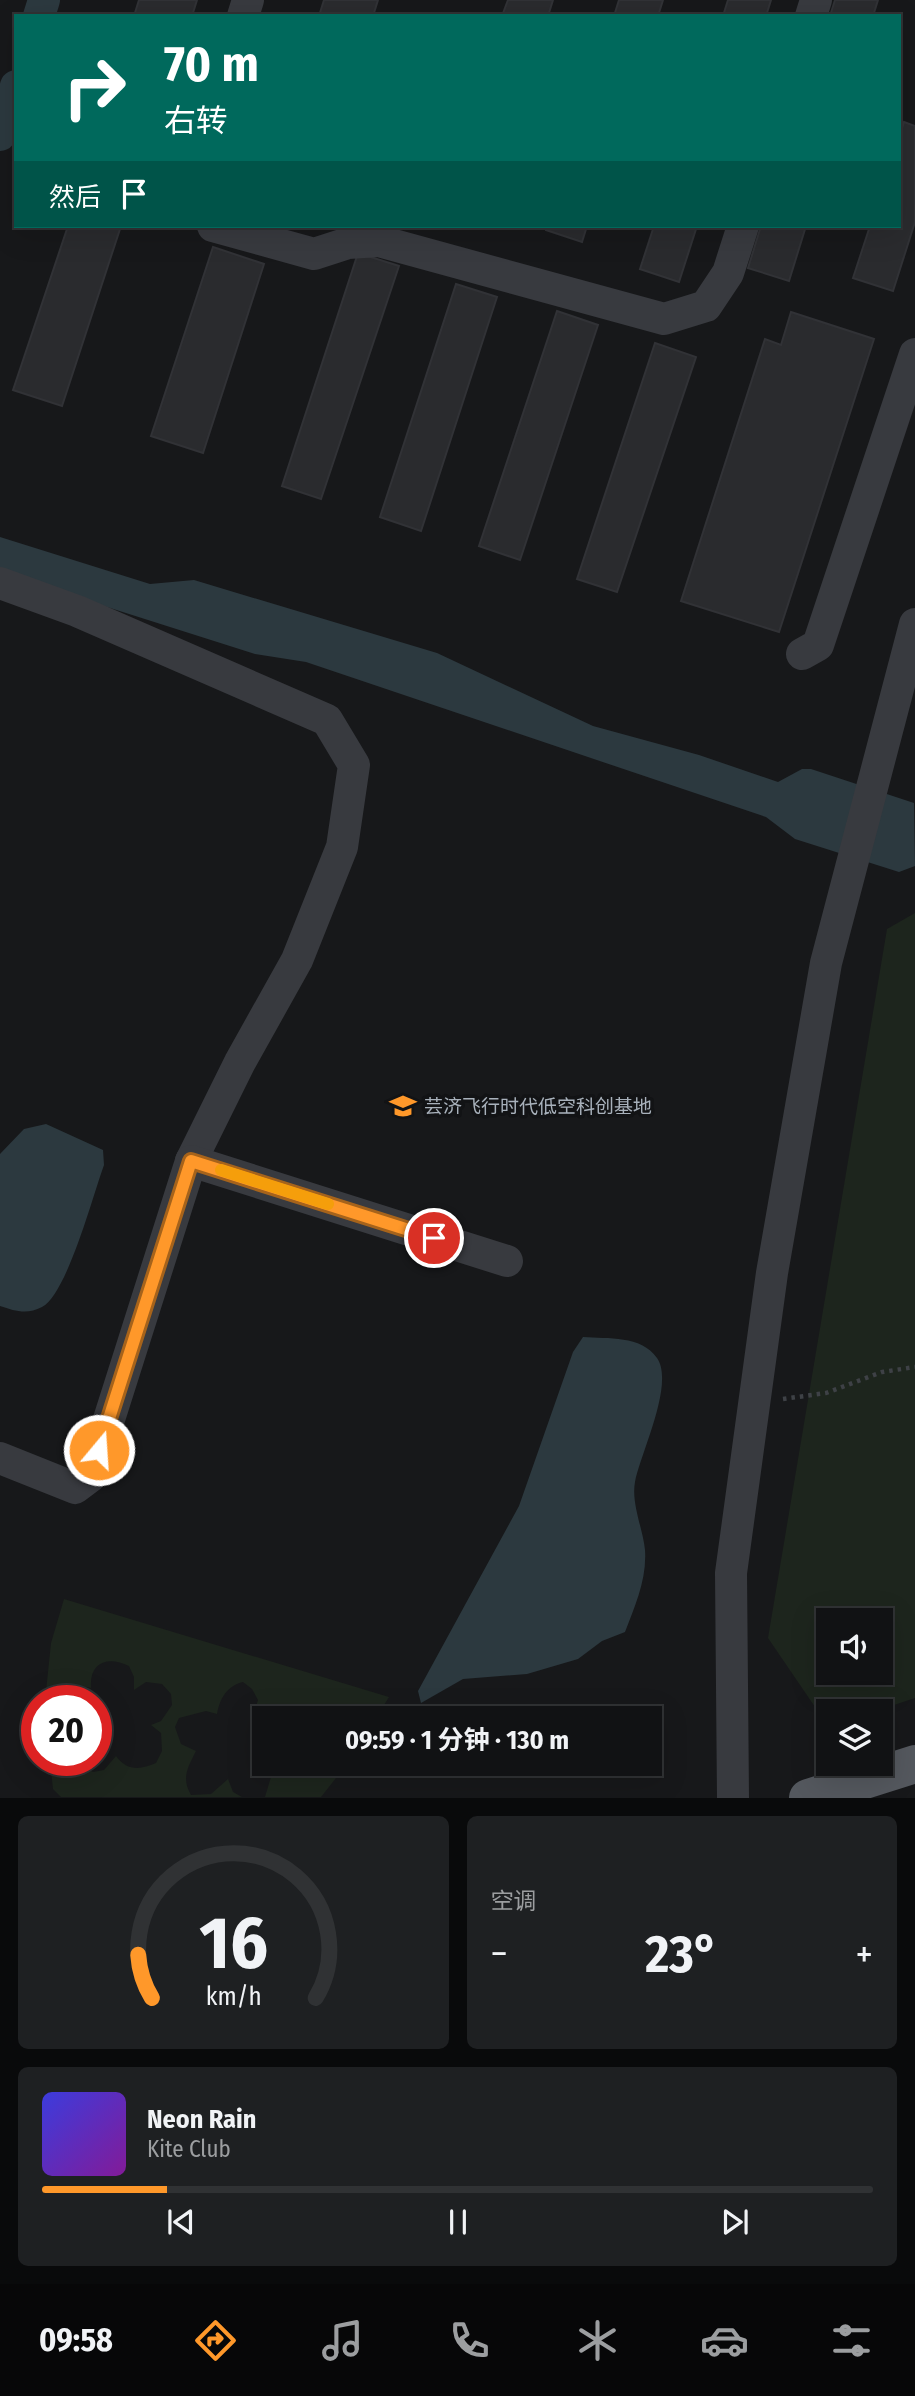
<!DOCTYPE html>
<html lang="zh">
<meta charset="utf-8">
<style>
body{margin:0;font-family:"Fira Sans Condensed","Noto Sans SC",sans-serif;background:#1e2022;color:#f1f3f6;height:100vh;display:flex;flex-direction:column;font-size:26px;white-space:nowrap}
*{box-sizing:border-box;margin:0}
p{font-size:23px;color:#9c9ea0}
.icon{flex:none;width:38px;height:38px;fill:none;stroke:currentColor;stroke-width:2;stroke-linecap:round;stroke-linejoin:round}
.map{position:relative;height:1798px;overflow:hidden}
.sheet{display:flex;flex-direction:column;gap:18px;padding:18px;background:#090a0b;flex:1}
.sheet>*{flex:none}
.banner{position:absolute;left:14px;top:14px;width:887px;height:214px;border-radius:0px;box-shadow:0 7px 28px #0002,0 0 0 2px #303234;background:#00695c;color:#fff;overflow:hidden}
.controls{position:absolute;left:816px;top:1608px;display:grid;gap:14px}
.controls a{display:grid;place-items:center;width:77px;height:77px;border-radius:0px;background:#111214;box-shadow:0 7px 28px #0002,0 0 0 2px #303234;font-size:35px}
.speed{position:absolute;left:21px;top:1685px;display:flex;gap:14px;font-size:35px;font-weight:700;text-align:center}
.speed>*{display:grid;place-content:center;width:91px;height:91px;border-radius:50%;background:#111214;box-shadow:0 7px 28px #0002,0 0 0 2px #303234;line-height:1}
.speed .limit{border:10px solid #d22;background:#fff;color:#111}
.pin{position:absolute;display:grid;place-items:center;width:60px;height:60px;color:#fff;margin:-30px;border:4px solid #fff;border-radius:50%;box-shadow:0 2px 7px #0007}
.me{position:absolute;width:77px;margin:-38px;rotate:18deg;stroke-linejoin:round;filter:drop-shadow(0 0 5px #0008)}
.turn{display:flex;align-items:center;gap:24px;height:147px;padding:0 35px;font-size:32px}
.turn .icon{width:91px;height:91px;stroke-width:2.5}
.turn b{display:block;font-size:49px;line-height:60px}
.then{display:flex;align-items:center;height:66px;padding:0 35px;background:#0003;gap:14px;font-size:26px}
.big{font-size:52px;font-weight:700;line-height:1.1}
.sheet .widget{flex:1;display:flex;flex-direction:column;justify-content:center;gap:10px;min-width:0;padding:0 24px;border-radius:10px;background:#1e2022}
.sheet .dial{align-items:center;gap:0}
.dial svg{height:182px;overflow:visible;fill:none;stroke:#303234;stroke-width:7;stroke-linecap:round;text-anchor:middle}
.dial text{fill:#f1f3f6;stroke:none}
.song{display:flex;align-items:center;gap:21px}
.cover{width:84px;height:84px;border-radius:10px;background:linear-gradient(135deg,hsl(240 70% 55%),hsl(290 70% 35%))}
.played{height:7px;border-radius:4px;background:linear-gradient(90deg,#ff982a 15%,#303234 15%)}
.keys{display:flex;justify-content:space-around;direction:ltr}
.heat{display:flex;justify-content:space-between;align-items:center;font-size:38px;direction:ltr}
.sheet .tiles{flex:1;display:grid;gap:18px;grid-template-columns:1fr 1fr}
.widget:last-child{grid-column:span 2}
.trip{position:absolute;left:252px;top:1706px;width:410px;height:70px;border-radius:0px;background:#111214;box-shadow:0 7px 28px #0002,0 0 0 2px #303234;font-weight:700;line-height:70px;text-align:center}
.menu{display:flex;height:112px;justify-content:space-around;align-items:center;background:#070708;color:#9c9ea0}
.menu .icon{width:49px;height:49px}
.menu .active{color:#ff982a}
.menu b{font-size:32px;color:#f1f3f6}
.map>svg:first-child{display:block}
.green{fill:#1d251d;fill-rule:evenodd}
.water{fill:#2c393f}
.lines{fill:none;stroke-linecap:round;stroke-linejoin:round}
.canal{stroke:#2c393f;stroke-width:32}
.building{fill:#2a2b2e;stroke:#313236;stroke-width:2}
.path{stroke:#3e4146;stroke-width:4.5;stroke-dasharray:3.5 5;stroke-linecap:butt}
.minor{stroke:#383a3f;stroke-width:32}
.major{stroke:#54585e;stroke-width:38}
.route-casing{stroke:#a6631b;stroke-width:18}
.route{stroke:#ff982a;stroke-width:12}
.slow{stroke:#f59e0b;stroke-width:12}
.labels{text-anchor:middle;stroke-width:7;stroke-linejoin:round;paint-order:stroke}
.poi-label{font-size:19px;fill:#a8b1bb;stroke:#121315;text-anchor:start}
</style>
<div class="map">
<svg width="915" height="1798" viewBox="0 0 915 1798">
<rect width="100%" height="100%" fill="#17181a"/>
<g class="green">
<path d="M915 913V1698L876 1711 828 1712V1726L768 1638 887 929ZM828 1620H880V1673H828Z"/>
<path d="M64 1599 389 1697 376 1718 264 1720 253 1716 258 1700 252 1689 243 1682C227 1686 220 1698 217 1714L206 1711 179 1718 175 1727 181 1744 196 1751C188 1767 181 1778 191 1795L211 1794 228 1779 233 1792 242 1797H61L53 1789 50 1761H75L93 1772 104 1770 116 1756C127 1771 140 1770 156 1763L162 1751 161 1733 151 1725 161 1721 172 1705 171 1694 162 1684 146 1682 134 1690V1677L129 1666C107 1655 89 1663 91 1688L78 1685 62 1689 56 1701H45L51 1643Z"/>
<path d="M267 1764H347L321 1797H265L271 1777Z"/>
</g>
<g class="water">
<path d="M0 537 150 584 194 580 437 653 593 726 699 755 778 782 802 769H811L914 803 915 866 899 872 795 839 766 817 306 662 255 654 0 573Z"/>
<path d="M46 1124 103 1150 104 1165C93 1195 67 1294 42 1307 27 1315 15 1311 0 1306V1154L24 1129Z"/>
<path d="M583 1337C608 1339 641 1335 657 1358 675 1384 640 1454 635 1482 631 1503 643 1529 645 1550 647 1579 635 1606 625 1632L602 1641 578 1659 527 1674 463 1679 421 1703 418 1691 519 1506 573 1352Z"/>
</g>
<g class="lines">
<g class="canal">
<path d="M39 16 44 0"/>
<path d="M0 135 16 86"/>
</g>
</g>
<g class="building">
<path d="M139 0H197L192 16H134Z"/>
<path d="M324 0H378L373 16H319Z"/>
<path d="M508 0H553L548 16H502Z"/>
<path d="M619 0H663L658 16H614Z"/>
<path d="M728 0H771L766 16H723Z"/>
<path d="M835 0H878L873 16H830Z"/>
<path d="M904 122 915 126V222L893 291 853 278 870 226H900V135Z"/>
<path d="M68 226H121L62 406 13 390Z"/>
<path d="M547 226H587L582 242 546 230Z"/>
<path d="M654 226H697L679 282 640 269Z"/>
<path d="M761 226H806L789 281 748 268Z"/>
<path d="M213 247 264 264 203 453 151 436Z"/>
<path d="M358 253 399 266 321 499 282 486Z"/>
<path d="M456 284 497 297 421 531 380 517Z"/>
<path d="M557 311 598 325 520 560 479 546Z"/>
<path d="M791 312 874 339 779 632 681 601 765 339 781 345Z"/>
<path d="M655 343 696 357 617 592 577 579Z"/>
</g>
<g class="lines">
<path class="path" d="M783 1399 826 1393 882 1372 915 1367"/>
<g class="minor">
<path d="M243 16 248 0"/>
<path d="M811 16 816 0"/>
<path d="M213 226 314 254 348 243 379 241 664 319 706 306 728 273 743 226"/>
<path d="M0 583 77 611 327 720 354 765 342 847 297 960 240 1062 191 1161 91 1476 75 1488 0 1458"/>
<path d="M802 654 818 645 915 354"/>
<path d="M191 1161 507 1261"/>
<path d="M733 1798 731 1573 772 1273 826 963 915 624"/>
</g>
<path class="major" d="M808 1798 915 1764"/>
</g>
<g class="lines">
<defs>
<path id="route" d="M99 1450 191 1161 434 1238"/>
</defs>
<use href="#route" class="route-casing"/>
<use href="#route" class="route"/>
<path class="slow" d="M221 1170 328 1204"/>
</g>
<defs>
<symbol id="school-bare" viewBox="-9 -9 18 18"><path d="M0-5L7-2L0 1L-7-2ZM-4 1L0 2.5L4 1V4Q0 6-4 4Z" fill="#ff982a" stroke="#121315" stroke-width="2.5" paint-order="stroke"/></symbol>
</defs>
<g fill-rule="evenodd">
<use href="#school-bare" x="384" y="1087" width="38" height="38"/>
</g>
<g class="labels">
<g class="poi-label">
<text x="424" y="1113">芸济飞行时代低空科创基地</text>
</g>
</g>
</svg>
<div class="controls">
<a><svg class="icon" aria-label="sound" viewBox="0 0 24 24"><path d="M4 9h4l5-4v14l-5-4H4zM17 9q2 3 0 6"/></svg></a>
<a><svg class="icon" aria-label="layers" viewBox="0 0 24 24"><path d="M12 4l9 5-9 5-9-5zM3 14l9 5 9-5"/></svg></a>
</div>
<div class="speed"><div class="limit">20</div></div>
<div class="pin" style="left:434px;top:1238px;background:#d93025"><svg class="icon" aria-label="arrive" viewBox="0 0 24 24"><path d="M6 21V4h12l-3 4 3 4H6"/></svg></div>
<svg class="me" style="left:99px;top:1450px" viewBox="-20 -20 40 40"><circle r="17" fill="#ff982a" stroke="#fff" stroke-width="3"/><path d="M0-11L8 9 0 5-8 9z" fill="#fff"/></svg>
<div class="trip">09:59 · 1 分钟 · 130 m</div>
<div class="banner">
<div class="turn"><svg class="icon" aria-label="right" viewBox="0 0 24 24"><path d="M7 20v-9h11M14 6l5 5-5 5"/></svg><div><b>70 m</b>右转</div></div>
<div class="then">然后<svg class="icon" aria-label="arrive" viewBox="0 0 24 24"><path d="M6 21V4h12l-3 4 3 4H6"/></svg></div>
</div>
</div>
<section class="sheet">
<div class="tiles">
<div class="widget dial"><svg viewBox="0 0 100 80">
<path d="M14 69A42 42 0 1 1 86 69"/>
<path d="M14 69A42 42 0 0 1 8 50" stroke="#ff982a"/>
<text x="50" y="56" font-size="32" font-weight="700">16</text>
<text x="50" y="72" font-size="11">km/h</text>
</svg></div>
<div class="widget"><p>空调</p>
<div class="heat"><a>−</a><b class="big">23°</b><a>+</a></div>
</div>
<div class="widget">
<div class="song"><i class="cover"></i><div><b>Neon Rain</b><p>Kite Club</p></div></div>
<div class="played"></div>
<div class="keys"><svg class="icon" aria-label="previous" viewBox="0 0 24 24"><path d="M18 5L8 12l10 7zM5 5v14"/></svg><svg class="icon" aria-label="pause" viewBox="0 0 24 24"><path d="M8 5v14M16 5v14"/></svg><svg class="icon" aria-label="next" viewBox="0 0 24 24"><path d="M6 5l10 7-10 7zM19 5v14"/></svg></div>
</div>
</div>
</section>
<nav class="menu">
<b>09:58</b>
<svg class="icon active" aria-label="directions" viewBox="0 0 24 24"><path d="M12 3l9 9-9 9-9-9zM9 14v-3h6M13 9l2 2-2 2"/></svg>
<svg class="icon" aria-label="music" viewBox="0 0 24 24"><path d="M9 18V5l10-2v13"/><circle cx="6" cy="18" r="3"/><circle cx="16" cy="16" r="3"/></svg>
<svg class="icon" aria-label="phone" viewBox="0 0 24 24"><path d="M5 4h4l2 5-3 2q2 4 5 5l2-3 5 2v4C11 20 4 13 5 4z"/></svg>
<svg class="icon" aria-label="climate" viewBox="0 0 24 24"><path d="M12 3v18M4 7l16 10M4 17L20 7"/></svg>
<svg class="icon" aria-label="car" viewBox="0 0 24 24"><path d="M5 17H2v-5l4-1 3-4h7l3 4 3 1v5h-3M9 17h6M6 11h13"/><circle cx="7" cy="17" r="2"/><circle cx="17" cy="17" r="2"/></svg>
<svg class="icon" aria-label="filters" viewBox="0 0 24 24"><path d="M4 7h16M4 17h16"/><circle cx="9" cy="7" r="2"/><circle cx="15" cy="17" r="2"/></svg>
</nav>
